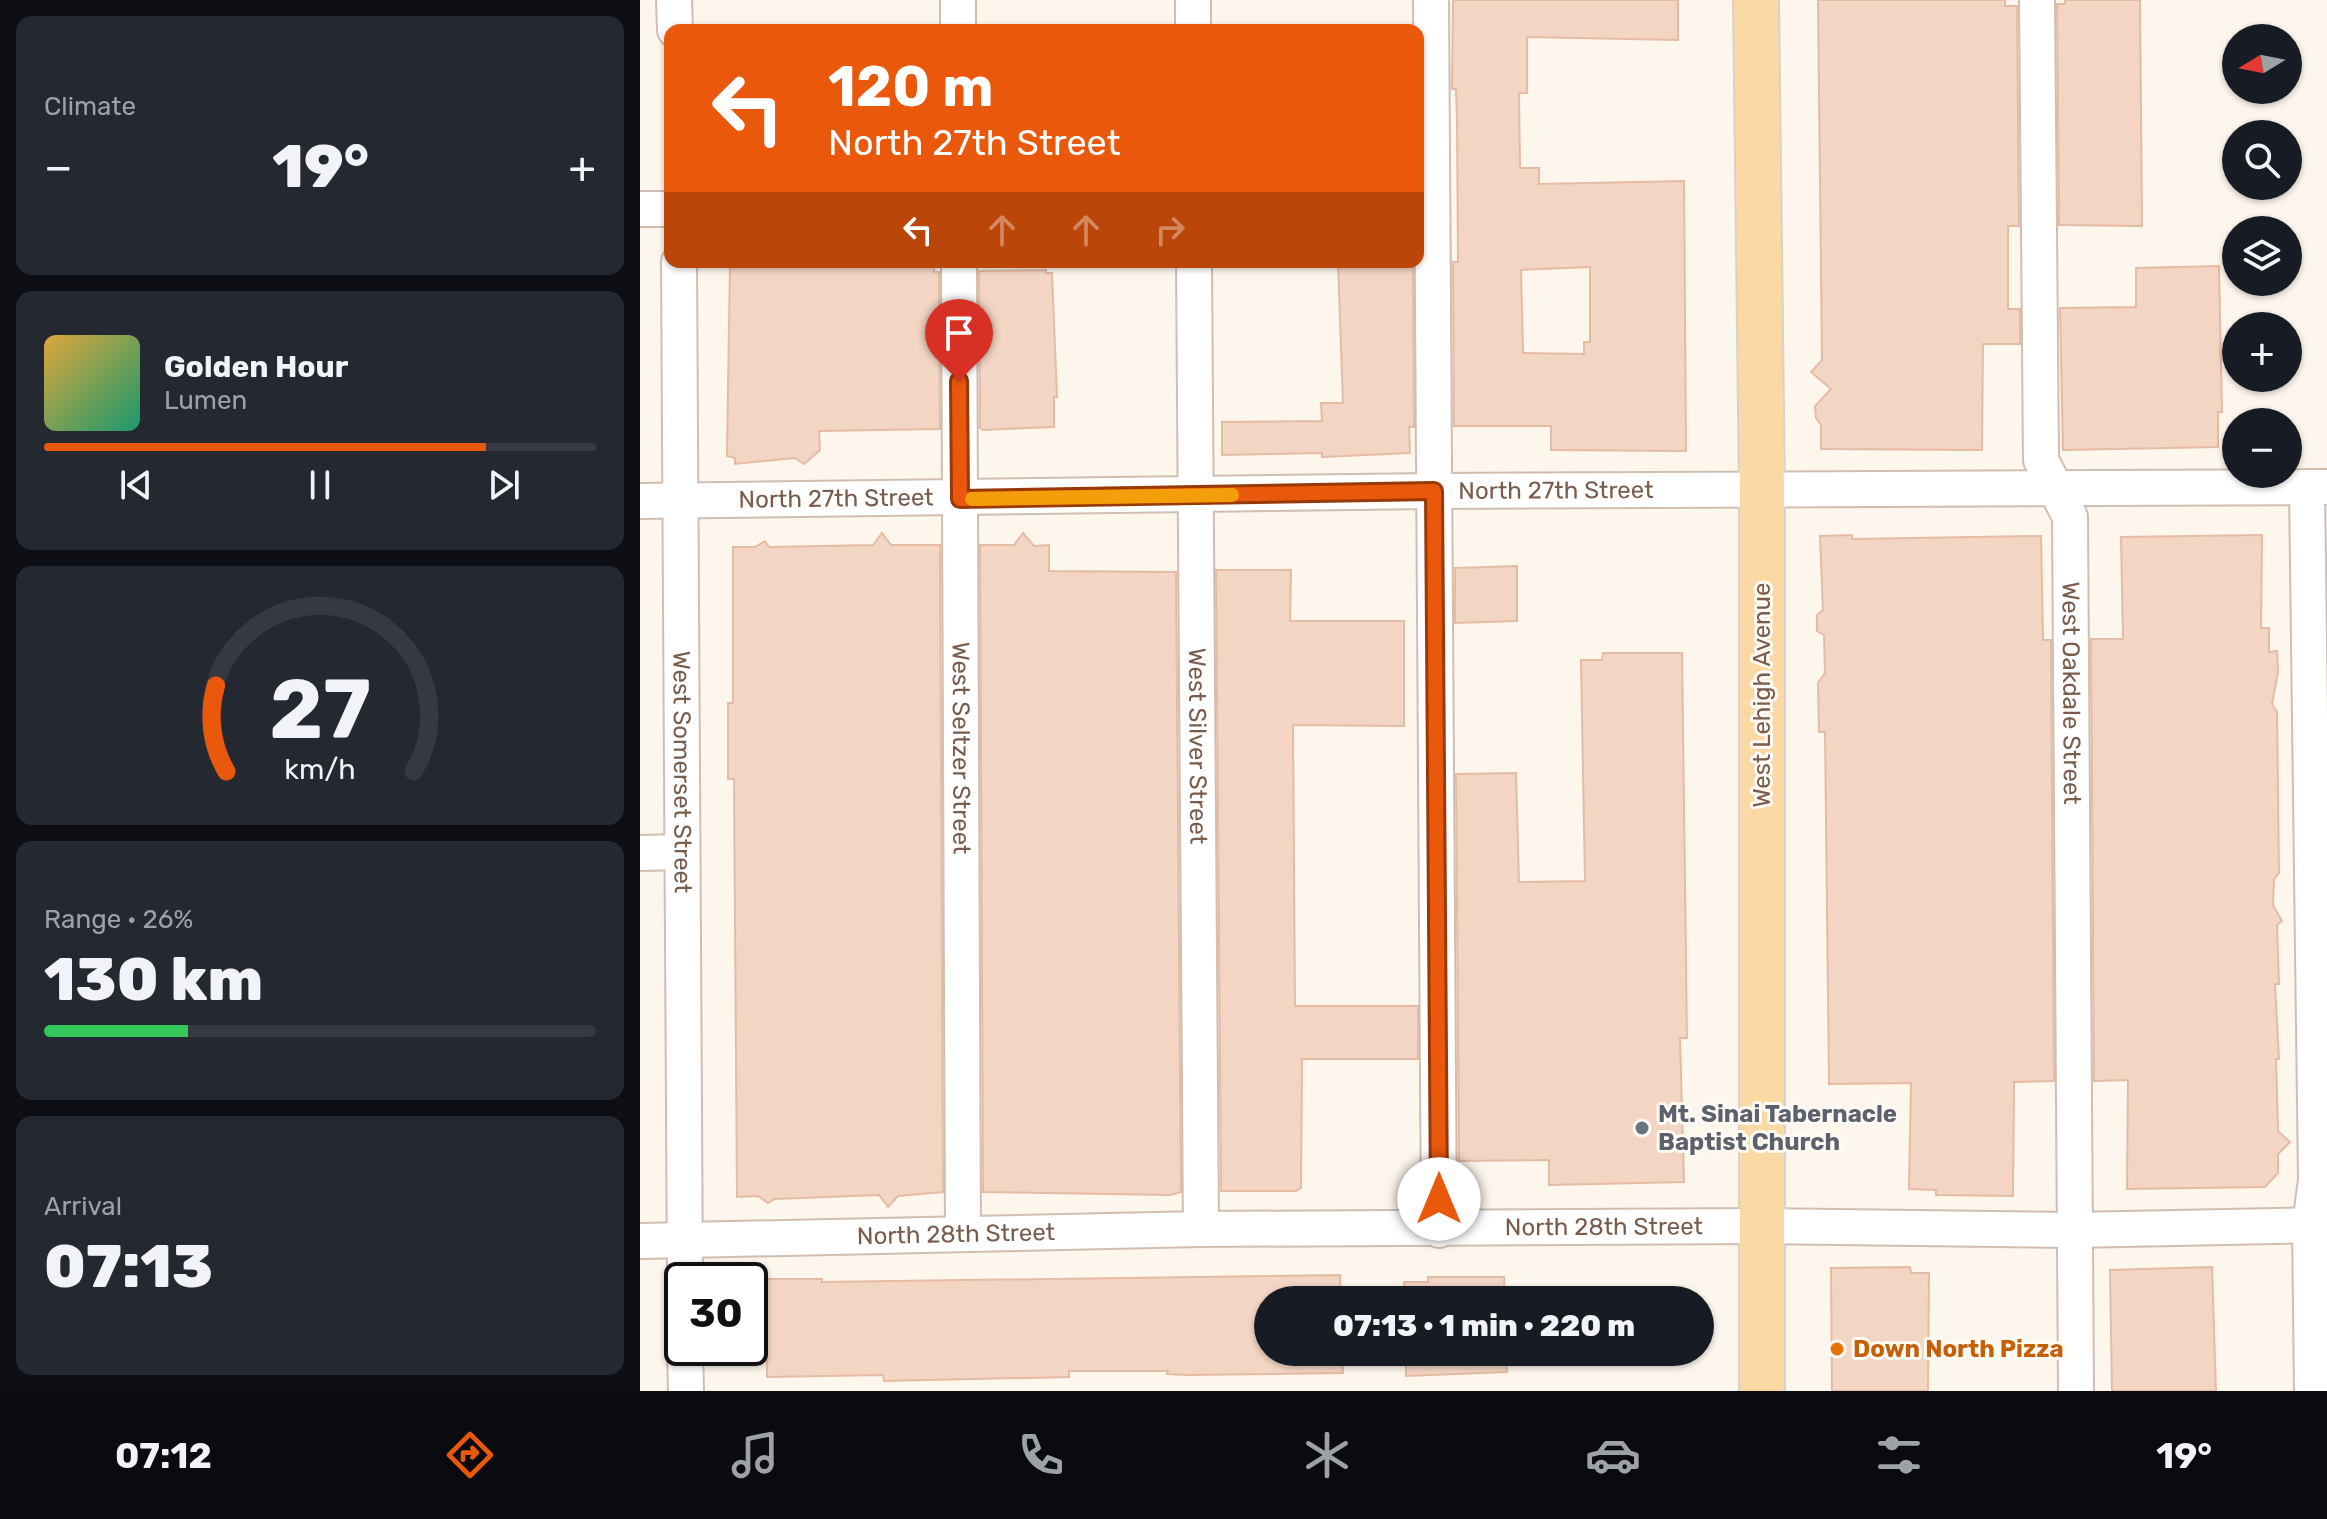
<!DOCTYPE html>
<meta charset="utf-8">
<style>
body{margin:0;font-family:Rubik,sans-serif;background:#242831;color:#f1f3f6;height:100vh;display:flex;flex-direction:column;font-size:30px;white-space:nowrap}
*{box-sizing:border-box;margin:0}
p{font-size:26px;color:#9ea1a6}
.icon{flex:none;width:44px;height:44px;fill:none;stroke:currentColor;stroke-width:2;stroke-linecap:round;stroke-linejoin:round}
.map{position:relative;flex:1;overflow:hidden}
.sheet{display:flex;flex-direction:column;gap:16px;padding:16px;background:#0d0f14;width:640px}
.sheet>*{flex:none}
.banner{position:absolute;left:24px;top:24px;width:760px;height:244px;border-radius:16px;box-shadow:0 2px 6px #0004;background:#ea580c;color:#fff;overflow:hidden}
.needle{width:52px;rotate:260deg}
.fabs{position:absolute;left:1582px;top:24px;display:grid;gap:16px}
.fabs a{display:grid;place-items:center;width:80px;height:80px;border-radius:50%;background:#171b24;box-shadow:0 2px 6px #0004;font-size:40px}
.speed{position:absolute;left:24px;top:1262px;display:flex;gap:16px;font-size:40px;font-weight:700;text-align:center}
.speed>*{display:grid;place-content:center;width:104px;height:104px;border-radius:50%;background:#171b24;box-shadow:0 2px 6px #0004;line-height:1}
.speed .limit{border:4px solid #111;border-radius:12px;background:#fff;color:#111}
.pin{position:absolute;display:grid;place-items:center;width:68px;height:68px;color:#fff;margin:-82px -34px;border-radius:50% 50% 50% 0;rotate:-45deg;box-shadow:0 0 8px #0007}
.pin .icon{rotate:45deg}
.me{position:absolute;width:88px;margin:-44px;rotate:0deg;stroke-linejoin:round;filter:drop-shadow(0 0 6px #0008)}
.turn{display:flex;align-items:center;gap:28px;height:168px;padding:0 32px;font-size:36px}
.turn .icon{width:104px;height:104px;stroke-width:2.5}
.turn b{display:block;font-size:56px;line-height:68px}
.lanes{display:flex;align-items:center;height:76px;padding:0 32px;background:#0003;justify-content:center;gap:40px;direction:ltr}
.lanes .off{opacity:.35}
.big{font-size:60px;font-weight:800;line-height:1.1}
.sheet .widget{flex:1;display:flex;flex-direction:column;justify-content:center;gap:12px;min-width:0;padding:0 28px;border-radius:16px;background:#242831}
.sheet .dial{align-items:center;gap:0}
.dial svg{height:208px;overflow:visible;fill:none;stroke:#363941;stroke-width:7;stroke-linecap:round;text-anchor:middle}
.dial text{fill:#f1f3f6;stroke:none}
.song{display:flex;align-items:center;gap:24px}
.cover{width:96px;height:96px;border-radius:12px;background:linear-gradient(135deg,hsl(40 70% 55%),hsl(160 70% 35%))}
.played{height:8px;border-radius:4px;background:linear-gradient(90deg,#ea580c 80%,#363941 80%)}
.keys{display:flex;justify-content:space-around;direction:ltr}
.heat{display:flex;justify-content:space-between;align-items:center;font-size:44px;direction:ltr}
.charge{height:12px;border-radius:6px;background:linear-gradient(90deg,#34c759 26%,#363941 0)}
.trip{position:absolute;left:614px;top:1286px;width:460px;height:80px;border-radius:40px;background:#171b24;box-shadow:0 2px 6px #0004;font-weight:800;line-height:80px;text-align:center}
.menu{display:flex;height:128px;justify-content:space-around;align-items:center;background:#090b0e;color:#9ea1a6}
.menu .icon{width:56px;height:56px}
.menu .on{color:#ea580c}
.menu b{font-size:36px;color:#f1f3f6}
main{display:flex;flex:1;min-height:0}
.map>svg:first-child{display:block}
.building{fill:#f3d5c3;stroke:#e6bba3;stroke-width:2;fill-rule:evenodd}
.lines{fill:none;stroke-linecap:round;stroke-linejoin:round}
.minor-casing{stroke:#d1beb0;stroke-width:38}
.primary-casing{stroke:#dad1cd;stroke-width:48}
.minor{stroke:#fff;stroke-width:34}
.primary{stroke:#fbd9a5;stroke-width:44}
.route-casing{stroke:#983908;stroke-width:20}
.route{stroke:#ea580c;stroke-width:14}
.slow{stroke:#f59e0b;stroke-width:14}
.worship-dot{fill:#6b7280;stroke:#fffaf3;stroke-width:3}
.food-dot{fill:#e8710a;stroke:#fffaf3;stroke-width:3}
.labels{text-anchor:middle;stroke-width:6;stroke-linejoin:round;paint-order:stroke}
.street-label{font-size:24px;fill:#7a5c4d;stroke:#fffaf3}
.worship-label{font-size:24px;font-weight:bold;fill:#5b616d;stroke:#fffaf3;text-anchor:start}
.food-label{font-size:24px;font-weight:bold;fill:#c56008;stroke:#fffaf3;text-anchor:start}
</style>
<main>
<section class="sheet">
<div class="widget"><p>Climate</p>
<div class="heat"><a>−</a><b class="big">19°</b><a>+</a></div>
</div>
<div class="widget">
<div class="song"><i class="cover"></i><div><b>Golden Hour</b><p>Lumen</p></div></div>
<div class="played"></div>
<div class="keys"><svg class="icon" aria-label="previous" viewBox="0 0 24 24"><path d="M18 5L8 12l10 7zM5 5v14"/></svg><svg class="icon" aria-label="pause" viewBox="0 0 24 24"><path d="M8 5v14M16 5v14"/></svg><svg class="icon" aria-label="next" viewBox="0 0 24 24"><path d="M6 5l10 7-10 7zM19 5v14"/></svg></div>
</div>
<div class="widget dial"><svg viewBox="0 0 100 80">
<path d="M14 69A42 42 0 1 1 86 69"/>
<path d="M14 69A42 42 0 0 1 10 36" stroke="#ea580c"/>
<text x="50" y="56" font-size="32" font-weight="700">27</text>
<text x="50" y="72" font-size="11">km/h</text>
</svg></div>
<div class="widget"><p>Range · 26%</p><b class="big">130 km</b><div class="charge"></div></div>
<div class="widget"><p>Arrival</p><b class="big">07:13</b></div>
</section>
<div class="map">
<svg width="1687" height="1391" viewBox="0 0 1687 1391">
<rect width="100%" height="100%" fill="#fdf6ec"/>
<g class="building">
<path d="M813 0H1038V40L887 37V93H879L880 168H899V184L1044 181 1046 451 911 450V426H814L813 262H818L817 120 816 89H812ZM950 267V342H944V354L883 353 881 270Z"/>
<path d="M1178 0H1365V6H1377L1379 226H1368V309H1380V344H1343L1342 450 1181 449V425L1176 418 1175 406 1191 389 1171 372 1182 360Z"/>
<path d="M1425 0H1500L1502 226 1419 225 1417 4H1425Z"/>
<path d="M90 262H294V272H299L300 429 179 431 180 450 164 464 155 458 95 464V458L87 456Z"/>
<path d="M698 262H773L774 427H769L770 453 682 457V453L582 455V422L682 421 681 403H703Z"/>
<path d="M1579 266 1582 412H1578V447L1423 450 1420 308 1496 307V268Z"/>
<path d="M406 270V273H412L417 397H414V427L343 430 340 428 339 271Z"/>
<path d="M242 533 251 545H300L303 1192 258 1196 248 1207 239 1195 135 1199 128 1203 118 1196 97 1197 94 779H88V703H93V547H115L125 541 129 547 233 545Z"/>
<path d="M383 533 394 546 409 545V571L536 572 541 1192 530 1195 343 1192 340 545H374Z"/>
<path d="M1212 535V539L1401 536 1403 640H1411L1414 1081 1374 1082 1373 1196 1296 1195V1190L1269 1189 1271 1083 1189 1084 1185 732H1179L1178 683 1185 673 1184 635 1177 631V615L1183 610 1180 536Z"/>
<path d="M1622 535 1621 628H1629V652L1637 651 1638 672 1632 704 1637 712 1639 873 1634 879 1633 905 1642 921 1637 925 1639 984H1635L1639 1059H1636L1638 1131 1650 1142 1638 1154V1173L1625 1187 1487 1189 1488 1080 1454 1081 1451 639H1483L1481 537Z"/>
<path d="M877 566V621L815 623V568Z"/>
<path d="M576 570H651L650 621H764V726L653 725 655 1006H778V1059H662L661 1188 656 1191H581Z"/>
<path d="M963 653H1042L1047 1038H1040L1044 1182 909 1185V1160L819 1161 816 774 876 773 879 882 945 881 941 660H962Z"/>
<path d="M1270 1267 1271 1273H1289L1288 1391H1192L1191 1268Z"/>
<path d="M1572 1267 1576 1391H1472L1470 1270Z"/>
<path d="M700 1275 701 1300H628V1352H702L703 1373 547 1375 527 1374 528 1371H429V1377L244 1381 243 1375 127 1377 126 1279H182V1282Z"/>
<path d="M788 1277H864L865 1300H765L764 1282H788Z"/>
<path d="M766 1352H866L867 1372 766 1376Z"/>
</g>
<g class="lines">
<defs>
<g id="minor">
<path d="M34 0 35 30"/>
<path d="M318 0V30"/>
<path d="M553 0V30"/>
<path d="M791 0 799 1230"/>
<path id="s1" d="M1397 0 1401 460 1430 517 1436 1391"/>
<path d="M0 209H30"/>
<path id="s2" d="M39 262 45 1280"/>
<path id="s3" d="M319 262 323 1234"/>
<path id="s4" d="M554 262 561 1229"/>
<path d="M1667 487 1676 1180 1670 1225 1672 1391"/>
<path id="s5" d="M0 501 794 491 1687 487"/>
<path d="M0 853 42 852"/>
<path id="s6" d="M0 1241 561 1229 1121 1226 1433 1230 1687 1225"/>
<path d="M45 1348 46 1391"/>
</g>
<path id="primary" d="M1116 0 1122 492V1391"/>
</defs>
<use href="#minor" class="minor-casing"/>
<use href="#primary" class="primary-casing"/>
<use href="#minor" class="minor"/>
<use href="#primary" class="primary"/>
</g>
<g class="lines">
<defs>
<path id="route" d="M319 381 320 499 794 491 799 1199"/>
</defs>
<use href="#route" class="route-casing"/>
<use href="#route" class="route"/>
<path class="slow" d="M332 499 592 495"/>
</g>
<circle class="worship-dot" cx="1002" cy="1128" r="8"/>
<circle class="food-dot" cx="1197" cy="1349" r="8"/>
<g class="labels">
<g class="street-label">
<text dy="8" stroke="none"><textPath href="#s5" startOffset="916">North 27th Street</textPath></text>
<text dy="8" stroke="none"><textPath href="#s5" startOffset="196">North 27th Street</textPath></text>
<text dy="8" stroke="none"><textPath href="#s1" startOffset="700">West Oakdale Street</textPath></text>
<text transform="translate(1122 695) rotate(-90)" y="8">West Lehigh Avenue</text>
<text dy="8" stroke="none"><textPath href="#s4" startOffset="484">West Silver Street</textPath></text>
<text dy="8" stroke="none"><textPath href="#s3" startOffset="486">West Seltzer Street</textPath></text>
<text dy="8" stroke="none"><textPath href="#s2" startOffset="510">West Somerset Street</textPath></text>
<text dy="8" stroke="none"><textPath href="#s6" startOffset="964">North 28th Street</textPath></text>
<text dy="8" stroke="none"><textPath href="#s6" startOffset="316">North 28th Street</textPath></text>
</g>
<g class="worship-label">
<text x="1018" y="1122">Mt. Sinai Tabernacle<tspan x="1018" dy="28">Baptist Church</tspan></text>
</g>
<g class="food-label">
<text x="1213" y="1357">Down North Pizza</text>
</g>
</g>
</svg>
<div class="fabs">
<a><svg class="needle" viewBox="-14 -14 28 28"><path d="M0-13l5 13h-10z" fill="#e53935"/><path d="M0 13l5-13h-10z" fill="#9ea1a6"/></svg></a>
<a><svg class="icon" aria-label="search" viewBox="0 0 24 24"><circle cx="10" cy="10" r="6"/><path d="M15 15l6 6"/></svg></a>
<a><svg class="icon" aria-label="layers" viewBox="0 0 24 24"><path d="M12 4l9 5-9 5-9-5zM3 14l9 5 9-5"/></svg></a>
<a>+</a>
<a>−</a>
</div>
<div class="speed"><div class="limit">30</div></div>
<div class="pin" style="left:319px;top:381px;background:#d93025"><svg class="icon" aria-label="arrive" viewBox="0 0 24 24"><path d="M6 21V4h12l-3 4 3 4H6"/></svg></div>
<svg class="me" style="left:799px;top:1199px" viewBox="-20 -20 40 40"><circle r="19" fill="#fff"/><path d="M0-13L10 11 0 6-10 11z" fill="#ea580c"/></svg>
<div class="trip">07:13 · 1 min · 220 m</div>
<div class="banner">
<div class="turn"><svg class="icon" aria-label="left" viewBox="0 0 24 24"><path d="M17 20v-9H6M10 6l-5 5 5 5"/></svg><div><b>120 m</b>North 27th Street</div></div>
<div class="lanes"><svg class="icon" aria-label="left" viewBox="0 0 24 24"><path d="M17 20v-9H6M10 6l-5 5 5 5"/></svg><svg class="icon off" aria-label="ahead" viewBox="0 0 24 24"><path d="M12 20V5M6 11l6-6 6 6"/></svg><svg class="icon off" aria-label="ahead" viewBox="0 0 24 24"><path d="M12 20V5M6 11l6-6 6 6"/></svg><svg class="icon off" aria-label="right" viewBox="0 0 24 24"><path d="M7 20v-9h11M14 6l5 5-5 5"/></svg></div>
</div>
</div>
</main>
<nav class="menu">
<b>07:12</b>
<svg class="icon on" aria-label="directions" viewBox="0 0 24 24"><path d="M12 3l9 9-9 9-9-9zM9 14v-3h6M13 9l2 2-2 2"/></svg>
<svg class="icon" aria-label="music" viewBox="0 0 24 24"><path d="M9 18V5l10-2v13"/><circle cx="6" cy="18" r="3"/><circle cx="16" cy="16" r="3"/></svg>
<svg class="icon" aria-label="phone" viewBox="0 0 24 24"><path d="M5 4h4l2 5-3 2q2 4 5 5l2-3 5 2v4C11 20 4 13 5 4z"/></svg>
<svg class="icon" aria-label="climate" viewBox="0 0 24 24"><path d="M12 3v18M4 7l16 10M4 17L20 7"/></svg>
<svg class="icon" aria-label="car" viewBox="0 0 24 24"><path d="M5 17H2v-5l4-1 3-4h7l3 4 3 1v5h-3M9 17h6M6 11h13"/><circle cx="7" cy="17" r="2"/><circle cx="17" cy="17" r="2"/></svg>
<svg class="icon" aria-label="filters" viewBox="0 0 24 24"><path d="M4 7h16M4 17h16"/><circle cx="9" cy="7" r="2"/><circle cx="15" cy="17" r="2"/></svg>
<b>19°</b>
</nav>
